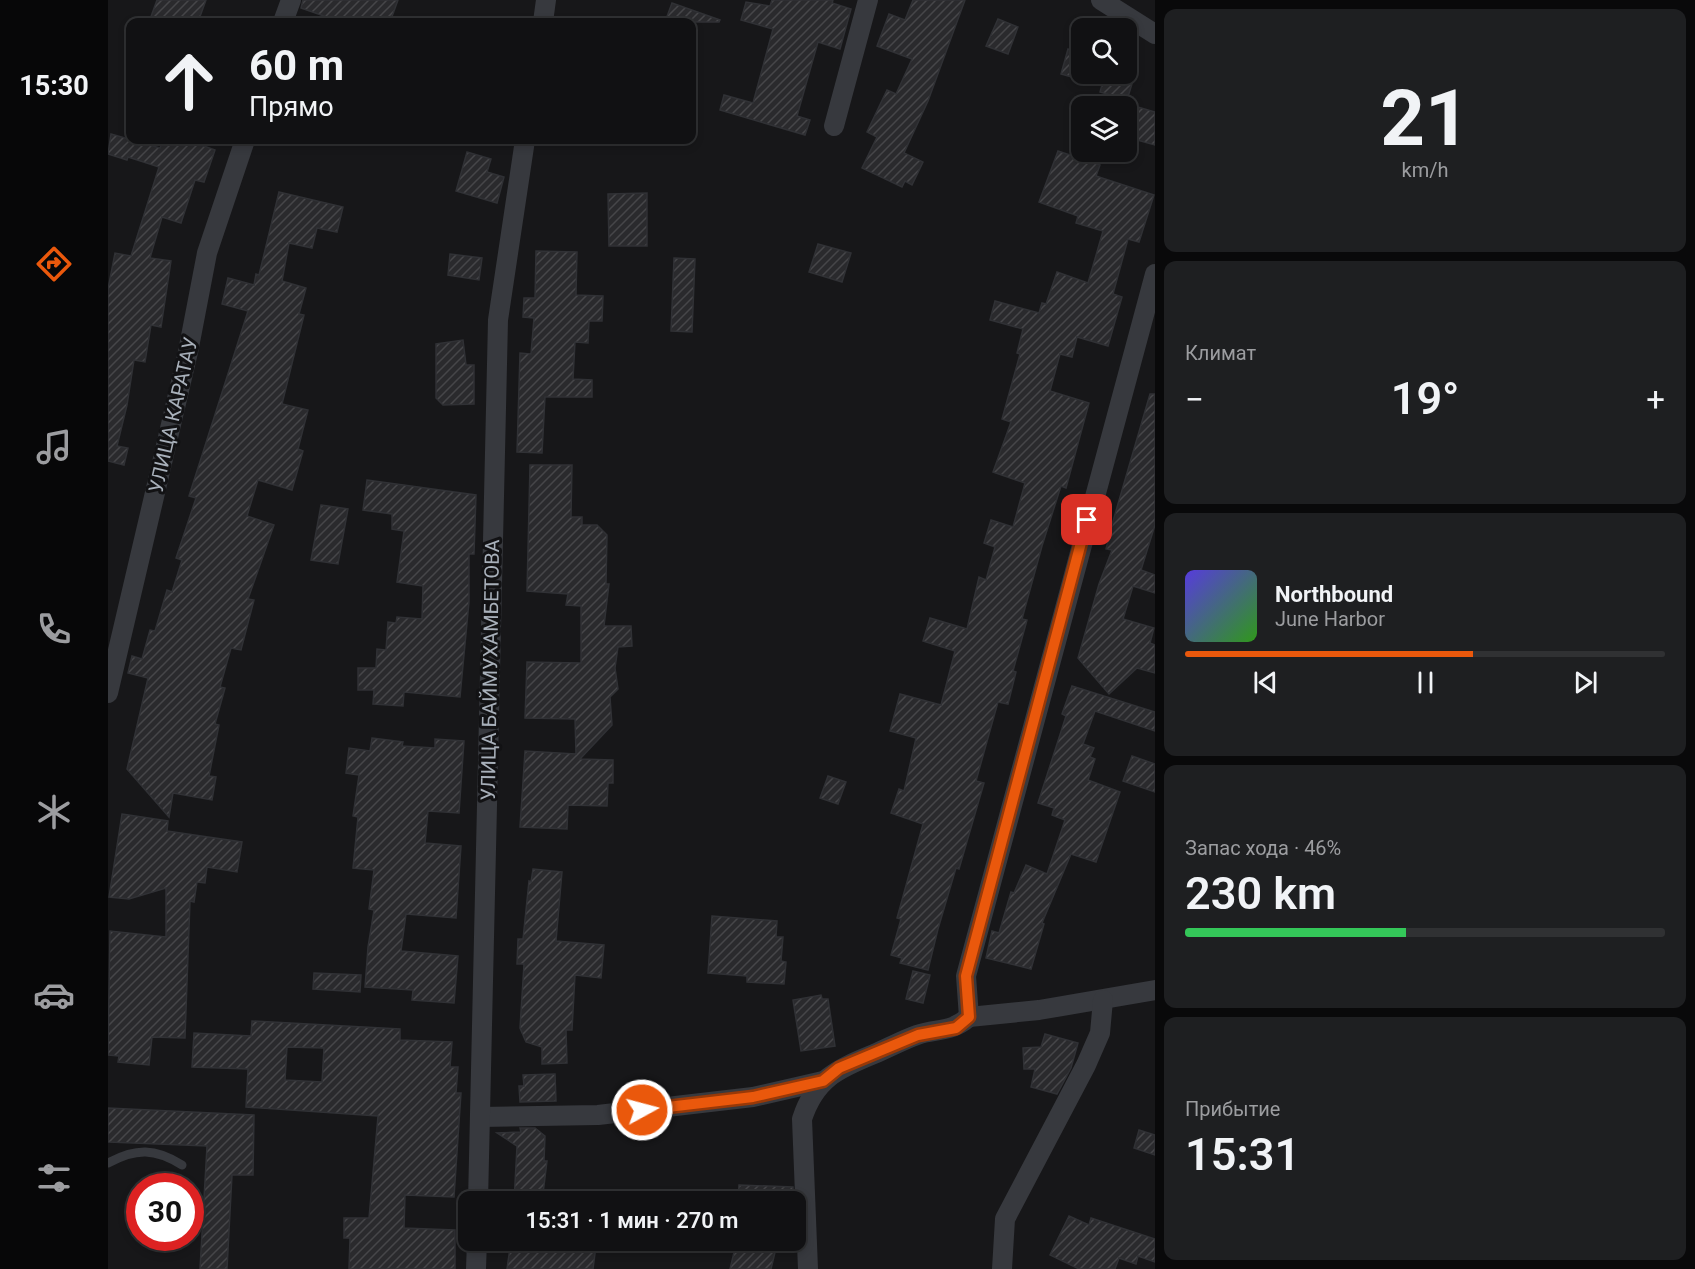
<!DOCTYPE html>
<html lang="ru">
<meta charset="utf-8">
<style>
body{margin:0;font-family:Roboto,sans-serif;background:#1e1f21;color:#f1f3f6;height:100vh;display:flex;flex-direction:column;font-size:22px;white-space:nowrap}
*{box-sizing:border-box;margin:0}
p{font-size:20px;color:#9c9da0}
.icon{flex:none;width:33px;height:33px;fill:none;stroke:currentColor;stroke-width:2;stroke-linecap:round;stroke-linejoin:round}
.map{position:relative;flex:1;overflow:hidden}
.drawer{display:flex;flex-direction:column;gap:9px;padding:9px;background:#09090a;width:540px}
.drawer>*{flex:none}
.top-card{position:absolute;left:18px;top:18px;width:570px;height:126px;border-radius:12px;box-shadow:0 3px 9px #0003,0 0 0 2px #303133;background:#111113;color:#f1f3f6;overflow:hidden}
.buttons{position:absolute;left:963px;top:18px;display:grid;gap:12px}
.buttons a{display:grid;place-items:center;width:66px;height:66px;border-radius:12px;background:#111113;box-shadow:0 3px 9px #0003,0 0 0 2px #303133;font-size:30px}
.speed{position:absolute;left:18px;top:1173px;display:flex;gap:12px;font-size:30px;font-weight:700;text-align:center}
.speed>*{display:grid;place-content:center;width:78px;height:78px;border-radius:50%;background:#111113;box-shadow:0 3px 9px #0003,0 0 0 2px #303133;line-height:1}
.speed .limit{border:9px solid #d22;background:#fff;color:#111}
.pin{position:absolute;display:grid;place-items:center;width:51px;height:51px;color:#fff;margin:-26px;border-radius:12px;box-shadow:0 3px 9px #0006}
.me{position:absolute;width:66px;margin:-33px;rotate:83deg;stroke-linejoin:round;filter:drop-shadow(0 0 4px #0008)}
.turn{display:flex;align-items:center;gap:21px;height:126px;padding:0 24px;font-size:27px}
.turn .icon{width:78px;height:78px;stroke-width:2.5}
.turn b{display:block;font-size:42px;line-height:51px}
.big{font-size:45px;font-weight:600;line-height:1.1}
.drawer .widget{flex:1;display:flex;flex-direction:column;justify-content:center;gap:9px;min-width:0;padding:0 21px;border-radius:12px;background:#1e1f21}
.drawer .dial{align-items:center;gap:0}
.dial b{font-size:78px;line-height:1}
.song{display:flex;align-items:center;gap:18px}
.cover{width:72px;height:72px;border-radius:9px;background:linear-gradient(135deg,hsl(250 70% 55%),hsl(110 70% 35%))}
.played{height:6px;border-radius:3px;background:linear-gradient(90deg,#ea580c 60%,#303133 60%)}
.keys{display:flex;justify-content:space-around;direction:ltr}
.heat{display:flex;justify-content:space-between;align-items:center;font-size:33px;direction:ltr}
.charge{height:9px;border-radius:4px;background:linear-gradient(90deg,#34c759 46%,#303133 0)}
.trip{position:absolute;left:350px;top:1191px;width:348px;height:60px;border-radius:12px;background:#111113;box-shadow:0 3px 9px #0003,0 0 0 2px #303133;font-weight:600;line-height:60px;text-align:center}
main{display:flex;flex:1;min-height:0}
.tab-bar{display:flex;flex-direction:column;width:108px;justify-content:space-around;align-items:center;background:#070708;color:#9c9da0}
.tab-bar .icon{width:42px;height:42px}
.tab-bar .selected{color:#ea580c}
.tab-bar b{font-size:27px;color:#f1f3f6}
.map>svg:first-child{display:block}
.building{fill:url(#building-hatch);stroke:#303135;stroke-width:1.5;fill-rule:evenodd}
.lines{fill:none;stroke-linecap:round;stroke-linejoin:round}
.service{stroke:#37393e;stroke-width:9}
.minor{stroke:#37393e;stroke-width:20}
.route-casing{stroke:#983908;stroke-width:15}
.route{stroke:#ea580c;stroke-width:10}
.labels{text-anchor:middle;stroke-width:6;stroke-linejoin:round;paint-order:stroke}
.street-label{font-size:20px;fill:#a8b0ba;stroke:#121214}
</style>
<main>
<nav class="tab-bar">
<b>15:30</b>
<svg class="icon selected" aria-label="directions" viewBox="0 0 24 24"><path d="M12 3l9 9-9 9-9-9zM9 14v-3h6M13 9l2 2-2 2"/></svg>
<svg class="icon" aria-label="music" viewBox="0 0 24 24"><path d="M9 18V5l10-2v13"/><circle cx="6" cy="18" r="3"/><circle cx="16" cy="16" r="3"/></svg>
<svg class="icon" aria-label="phone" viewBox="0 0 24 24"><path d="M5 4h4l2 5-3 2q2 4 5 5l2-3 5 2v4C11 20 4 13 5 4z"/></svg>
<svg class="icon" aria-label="climate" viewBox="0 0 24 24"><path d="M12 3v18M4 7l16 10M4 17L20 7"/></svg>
<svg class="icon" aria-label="car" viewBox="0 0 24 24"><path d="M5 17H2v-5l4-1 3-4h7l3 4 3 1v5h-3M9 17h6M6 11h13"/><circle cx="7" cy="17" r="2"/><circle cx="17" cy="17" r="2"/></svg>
<svg class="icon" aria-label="filters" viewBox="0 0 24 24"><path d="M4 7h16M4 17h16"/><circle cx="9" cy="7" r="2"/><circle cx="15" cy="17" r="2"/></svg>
</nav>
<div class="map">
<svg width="1047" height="1269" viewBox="0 0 1047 1269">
<defs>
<pattern id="building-hatch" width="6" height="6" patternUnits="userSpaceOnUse" patternTransform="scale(1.5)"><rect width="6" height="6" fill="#2a2a2d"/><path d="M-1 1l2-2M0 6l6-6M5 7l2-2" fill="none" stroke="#464649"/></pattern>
</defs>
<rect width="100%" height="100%" fill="#171719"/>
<g class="building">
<path d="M49 0H98L90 22H41Z"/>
<path d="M195 0H290L282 22H233L193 8Z"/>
<path d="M664 0H725L724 3 743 9 732 49 710 42 689 116 702 120 697 135 612 110 616 95 645 103 665 29 633 20 638 2 662 6Z"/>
<path d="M805 0H857L820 101 796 153 815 162 804 185 797 181 794 187 754 168 769 137 759 132 779 90 788 94 804 59 769 46 781 14 797 20Z"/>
<path d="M564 3 612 20 611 22H557Z"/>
<path d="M890 19 910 27 900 54 878 46Z"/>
<path d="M960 49 974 53V80L953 74Z"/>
<path d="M997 74H1027L1019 100 992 92Z"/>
<path d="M1023 105 1047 112V145L1018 137V120Z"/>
<path d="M3 134 52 148 55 140H95L93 145 107 150 96 182 87 180 73 223 54 217 42 258 63 261 53 327 43 325 37 362 26 360 19 405 9 446 20 448 16 465 0 461V289L7 253 23 256 51 167 20 157 19 160 0 154Z"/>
<path d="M950 151 992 165 988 176 1046 195 1031 242 1020 239 1005 294 1014 297 1000 346 969 337 964 357 952 354 942 391 981 403 958 488 953 486 934 546 914 619 919 620 905 671 908 672 900 704 890 702 868 781 876 783 851 869 848 868 830 929 820 970 792 963 794 958 783 955 793 919 789 918 815 824 783 813 791 789 796 791 808 738 782 731 792 694 833 705 847 651 815 641 822 618 859 629 871 577 878 580 887 547 876 543 883 520 905 527 917 483 885 472 903 422 894 419 912 354 909 353 915 329 882 320 887 301 931 313 934 303 938 304 949 272 980 283 995 231 968 223 970 216 931 202Z"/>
<path d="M359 152 383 159 379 172 396 177 389 203 348 191Z"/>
<path d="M171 192 235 207 229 232 209 228 204 248 181 243 174 281 198 288 191 314 196 315 174 404 200 410 190 449 195 451 184 490 150 480 139 516 166 525 140 599 146 600 133 650 123 648 112 687 117 688 107 724 111 725 101 776 108 777 104 800 65 793 61 817 19 769 40 678 20 673 24 656 34 659 42 630 47 631 59 590 64 592 74 560 68 558 88 498 81 496 140 311 114 304 120 278 146 285 148 274 151 275Z"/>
<path d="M539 193V246H501L500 194Z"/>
<path d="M710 244 743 253 734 282 701 272Z"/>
<path d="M428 251 469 252 468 295 495 296 494 321H481L480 343 467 342 465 379 484 380V397H437L434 453 409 452 412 353 423 354 426 318 415 317 416 298H427Z"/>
<path d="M342 254 374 258 371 280 340 275Z"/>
<path d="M566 258 587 259 584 332 563 331Z"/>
<path d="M355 340 358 365H366V404L335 405 328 398V344Z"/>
<path d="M1042 394H1047V525L1033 570 1047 575V593L1025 586 1015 619 1046 628 1042 643 1047 645V673L1029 668 1001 694 970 658 991 584 1004 550 998 549 1005 521Z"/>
<path d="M422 465H464L463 517H474V525H489L499 535 498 584H501L496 626H523L524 646 510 647 507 668 510 689 502 697 504 725 472 759 505 760V783H500L499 806 460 805 459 829 412 827 417 751 468 754 467 719 417 718 419 662 473 663V606L458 605 460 594 419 591Z"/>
<path d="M259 480 368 495 366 554H361V602L352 697 296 692 295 706 265 704 266 690H250V668H268L269 649 278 650 280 622 288 623 289 617 314 619 315 586 289 582 296 531 284 529V514L255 510Z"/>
<path d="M213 505 240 509 230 564 203 560Z"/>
<path d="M964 686 1047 712V731L987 711 975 744 986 748 982 757 987 759 980 780 1012 792 988 862 963 854 934 923 936 924 923 969 878 958 884 931 891 933 903 892 906 893 918 865 939 874 957 820 944 815 946 808 930 803 958 716 954 714Z"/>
<path d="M264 738 295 742 294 746 327 748V739L356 741 351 813 320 811 317 843 353 846 348 918 298 914 293 951 350 956 346 1003 304 1000 305 990 257 987 260 947 266 910 261 909 266 870 245 868 250 817 245 816 251 775 238 773 241 748 262 751Z"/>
<path d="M1024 756 1047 764V792L1015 781Z"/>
<path d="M720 776 738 782 730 804 712 798Z"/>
<path d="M14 814 60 821 59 831 134 842 129 872 99 867 97 883 89 882 86 902 82 901 77 1038 44 1037 41 1065 10 1062 11 1056 0 1055 2 931 58 937V888L21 899 1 897Z"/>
<path d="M425 869 454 872 448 941 496 945 493 978 467 975 464 1030H458L459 1063 434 1064V1047L418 1042 412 1028 416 964H409L410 939H415L421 881 423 882Z"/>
<path d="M604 916 669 921 668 937H675L673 961 678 962 676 984 639 982V976L600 973Z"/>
<path d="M805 971 822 975 815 1003 798 999Z"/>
<path d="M206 973 253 975 252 992 205 989Z"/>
<path d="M713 995 714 999H720L727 1046 693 1051 685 1000Z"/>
<path d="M144 1021 292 1029V1040L344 1042 342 1067H350L348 1093H353L346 1197 297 1195 296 1228 347 1230V1269H241L242 1238H236V1218H261L270 1116 138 1107 140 1069 84 1067 86 1033 143 1036ZM179 1047 216 1048 214 1082 177 1080Z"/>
<path d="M937 1034 970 1043 963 1068 949 1094 923 1087 927 1069H916L915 1048 933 1047Z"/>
<path d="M447 1074 448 1101 412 1102 411 1086H416L415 1075Z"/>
<path d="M0 1108 146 1115 145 1175H124L119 1269H92L99 1146 0 1142Z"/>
<path d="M412 1128H427L437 1136 436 1161H439L434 1202H406L409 1146 389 1133 413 1132Z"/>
<path d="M1031 1130 1047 1135V1155L1026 1148Z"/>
<path d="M631 1185 685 1187V1202H630Z"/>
<path d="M961 1216 981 1225 983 1218 1047 1239V1262L1030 1256 1028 1264 1011 1258 1007 1269H971L942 1255Z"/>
<path d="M403 1240H450L488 1246 485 1269H399Z"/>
<path d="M629 1240H670L663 1269H622Z"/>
</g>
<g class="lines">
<path class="service" d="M0 1163C28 1148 47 1148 74 1165"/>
<g class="minor">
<path d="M993 0 1047 34"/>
<path d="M175 22 183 0"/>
<path d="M435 22 438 0"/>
<path d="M726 126 760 0"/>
<path d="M0 693 80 352 99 253 137 140"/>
<path d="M861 1017 858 976 1047 274"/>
<path d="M861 1017 931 1010 1047 990"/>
<path d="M372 1117 490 1115 645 1097 715 1081"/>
<path d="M370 1202 390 320 417 140"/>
<path d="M368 1269 369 1240"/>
<path d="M700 1269 694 1119C707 1079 729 1069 766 1054 780 1048 795 1040 809 1035 830 1028 842 1033 861 1017"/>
<path d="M894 1269 897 1219 978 1065 992 1033 995 1000"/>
</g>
</g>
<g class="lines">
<defs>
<path id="route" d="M534 1110 645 1097 715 1081 731 1068 810 1035 848 1028 861 1017 858 976 979 520"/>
</defs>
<use href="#route" class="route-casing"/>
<use href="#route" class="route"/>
</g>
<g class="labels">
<g class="street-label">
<text transform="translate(65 415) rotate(-77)" y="7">УЛИЦА КАРАТАУ</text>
<text transform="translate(382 670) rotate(-89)" y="7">УЛИЦА БАЙМУХАМБЕТОВА</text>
</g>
</g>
</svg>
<div class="buttons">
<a><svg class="icon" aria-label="search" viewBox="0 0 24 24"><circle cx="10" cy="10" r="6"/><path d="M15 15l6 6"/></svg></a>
<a><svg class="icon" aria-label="layers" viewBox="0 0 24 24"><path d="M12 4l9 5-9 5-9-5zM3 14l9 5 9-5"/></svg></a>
</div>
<div class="speed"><div class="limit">30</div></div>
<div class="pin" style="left:979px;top:520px;background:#d93025"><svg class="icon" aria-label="arrive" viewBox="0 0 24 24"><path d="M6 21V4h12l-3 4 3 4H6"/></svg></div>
<svg class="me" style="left:534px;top:1110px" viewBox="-20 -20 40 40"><circle r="17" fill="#ea580c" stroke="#fff" stroke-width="3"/><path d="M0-11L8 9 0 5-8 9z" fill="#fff"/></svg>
<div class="trip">15:31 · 1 мин · 270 m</div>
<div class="top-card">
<div class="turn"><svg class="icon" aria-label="ahead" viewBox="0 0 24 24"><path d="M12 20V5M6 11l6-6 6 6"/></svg><div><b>60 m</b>Прямо</div></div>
</div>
</div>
<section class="drawer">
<div class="widget dial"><b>21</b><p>km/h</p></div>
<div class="widget"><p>Климат</p>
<div class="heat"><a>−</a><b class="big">19°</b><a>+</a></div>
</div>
<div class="widget">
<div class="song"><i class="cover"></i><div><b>Northbound</b><p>June Harbor</p></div></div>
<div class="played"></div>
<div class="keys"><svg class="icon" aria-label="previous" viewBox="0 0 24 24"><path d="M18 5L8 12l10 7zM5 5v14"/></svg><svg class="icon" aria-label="pause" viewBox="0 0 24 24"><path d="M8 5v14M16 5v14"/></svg><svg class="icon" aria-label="next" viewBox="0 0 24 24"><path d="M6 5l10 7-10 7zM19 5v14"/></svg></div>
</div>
<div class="widget"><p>Запас хода · 46%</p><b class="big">230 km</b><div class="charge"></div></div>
<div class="widget"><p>Прибытие</p><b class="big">15:31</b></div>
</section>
</main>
